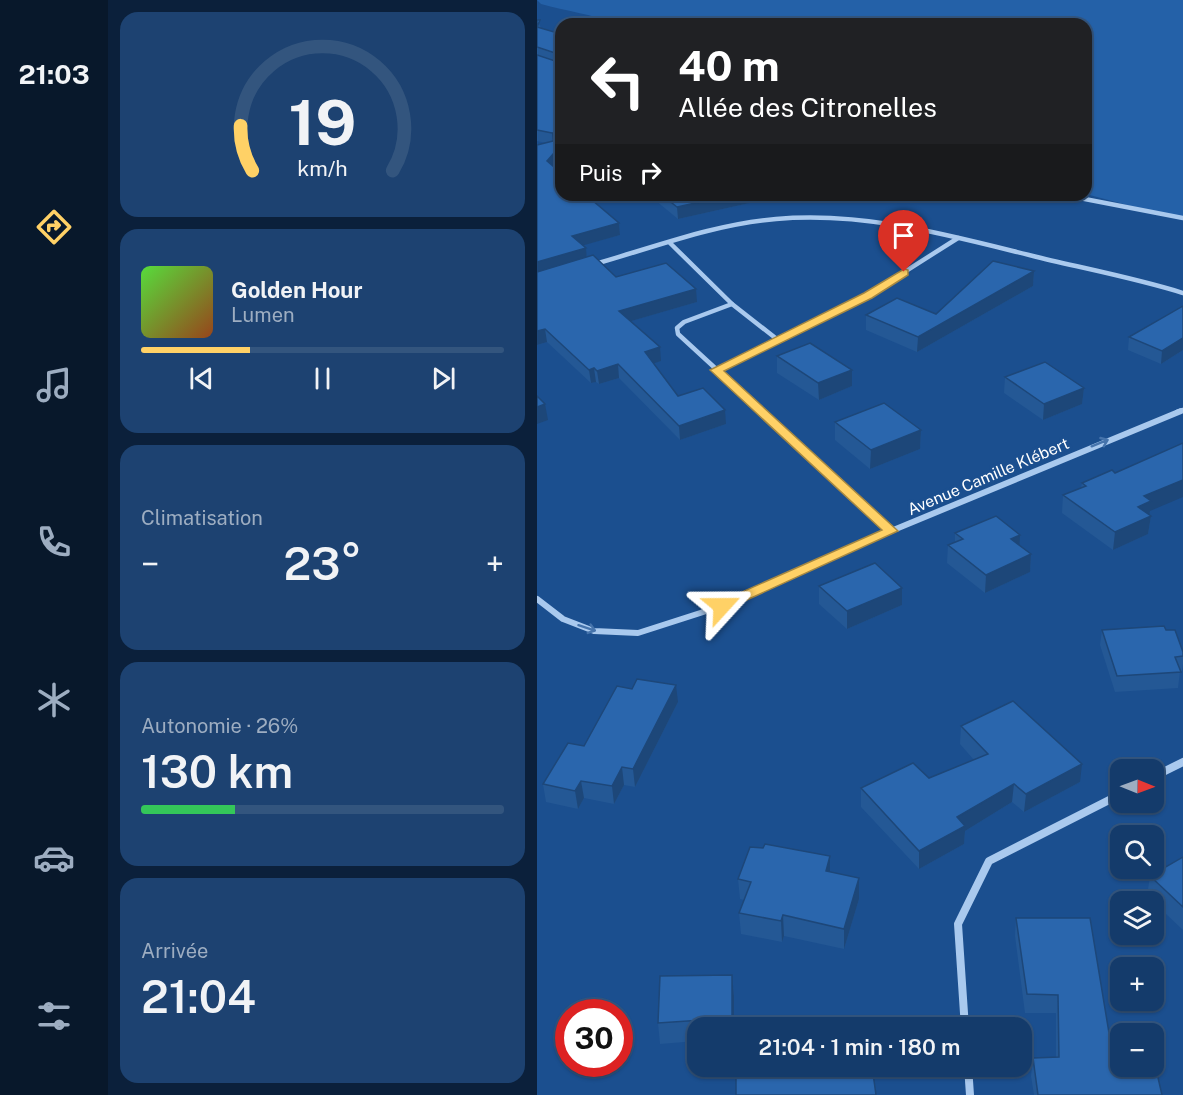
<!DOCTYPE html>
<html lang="fr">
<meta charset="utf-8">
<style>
body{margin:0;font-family:"Public Sans",sans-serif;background:#1d4271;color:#f1f3f6;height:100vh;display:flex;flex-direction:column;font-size:22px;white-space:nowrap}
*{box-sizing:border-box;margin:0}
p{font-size:20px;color:#9dadc1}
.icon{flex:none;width:33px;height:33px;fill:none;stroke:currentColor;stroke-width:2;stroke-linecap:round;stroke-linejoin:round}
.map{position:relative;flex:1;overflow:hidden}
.drawer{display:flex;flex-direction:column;gap:12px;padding:12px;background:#0b203b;width:429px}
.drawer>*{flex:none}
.top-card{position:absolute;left:18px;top:18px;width:537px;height:183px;border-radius:18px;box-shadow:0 2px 4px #0004,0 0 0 2px #33557e;background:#202124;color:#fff;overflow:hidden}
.needle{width:39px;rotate:91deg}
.controls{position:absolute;left:573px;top:759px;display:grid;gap:12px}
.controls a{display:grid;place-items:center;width:54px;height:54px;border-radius:12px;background:#143b6b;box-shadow:0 2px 4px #0004,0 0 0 2px #33557e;font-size:30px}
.speed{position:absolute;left:18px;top:999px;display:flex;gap:12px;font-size:30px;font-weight:700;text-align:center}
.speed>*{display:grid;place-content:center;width:78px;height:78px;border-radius:50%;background:#143b6b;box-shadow:0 2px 4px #0004,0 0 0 2px #33557e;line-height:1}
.speed .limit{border:9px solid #d22;background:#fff;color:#111}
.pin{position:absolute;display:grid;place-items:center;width:51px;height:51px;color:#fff;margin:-62px -26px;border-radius:50% 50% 50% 0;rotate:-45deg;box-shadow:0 0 6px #0007}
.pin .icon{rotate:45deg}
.me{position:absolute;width:66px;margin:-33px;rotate:66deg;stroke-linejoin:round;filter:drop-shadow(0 0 4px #0008)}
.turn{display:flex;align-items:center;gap:21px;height:126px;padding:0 24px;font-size:27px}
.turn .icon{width:78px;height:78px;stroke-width:2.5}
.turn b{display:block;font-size:42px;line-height:51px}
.then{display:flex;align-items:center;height:57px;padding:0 24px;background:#0003;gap:12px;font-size:22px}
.big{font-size:45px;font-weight:600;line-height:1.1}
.drawer .tile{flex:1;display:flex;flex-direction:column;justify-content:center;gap:9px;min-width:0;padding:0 21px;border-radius:18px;background:#1d4271}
.drawer .dial{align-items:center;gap:0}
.dial svg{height:156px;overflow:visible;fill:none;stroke:#33557e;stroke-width:7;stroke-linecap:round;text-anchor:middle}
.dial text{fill:#f1f3f6;stroke:none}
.song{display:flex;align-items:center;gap:18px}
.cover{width:72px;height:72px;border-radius:9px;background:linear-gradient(135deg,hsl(110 70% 55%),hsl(20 70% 35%))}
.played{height:6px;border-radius:3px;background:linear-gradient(90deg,#ffd166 30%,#33557e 30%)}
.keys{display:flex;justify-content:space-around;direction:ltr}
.heat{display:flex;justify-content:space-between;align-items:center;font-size:33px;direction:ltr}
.charge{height:9px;border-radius:4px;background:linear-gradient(90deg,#34c759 26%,#33557e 0)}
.trip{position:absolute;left:150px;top:1017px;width:345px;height:60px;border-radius:18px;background:#143b6b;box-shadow:0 2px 4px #0004,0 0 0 2px #33557e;font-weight:600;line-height:60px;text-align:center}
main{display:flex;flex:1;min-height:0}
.tabs{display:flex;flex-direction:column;width:108px;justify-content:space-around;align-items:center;background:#08182b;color:#9dadc1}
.tabs .icon{width:42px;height:42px}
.tabs .on{color:#ffd166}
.tabs b{font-size:27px;color:#f1f3f6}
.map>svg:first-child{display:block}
.green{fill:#2461a8}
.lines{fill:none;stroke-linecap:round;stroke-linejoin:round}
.minor-far2{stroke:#a9c9ee;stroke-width:4.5}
.minor-far1{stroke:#a9c9ee;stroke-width:6}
.minor{stroke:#a9c9ee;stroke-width:8}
.wall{fill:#245895}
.shaded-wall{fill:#1d4779}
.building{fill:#2a66ad;stroke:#1d4779;stroke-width:1.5}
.oneway{stroke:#4674ac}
.route{fill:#ffd166;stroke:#a68842;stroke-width:1.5}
.labels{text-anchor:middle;stroke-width:6;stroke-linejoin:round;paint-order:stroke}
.street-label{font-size:16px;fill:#fff;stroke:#1b4f8f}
</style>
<main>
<nav class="tabs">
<b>21:03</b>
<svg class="icon on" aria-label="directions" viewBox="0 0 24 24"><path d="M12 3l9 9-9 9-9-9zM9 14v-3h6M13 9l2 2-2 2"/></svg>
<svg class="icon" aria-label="music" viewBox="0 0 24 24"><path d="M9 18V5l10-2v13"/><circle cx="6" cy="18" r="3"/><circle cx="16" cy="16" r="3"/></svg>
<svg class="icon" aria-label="phone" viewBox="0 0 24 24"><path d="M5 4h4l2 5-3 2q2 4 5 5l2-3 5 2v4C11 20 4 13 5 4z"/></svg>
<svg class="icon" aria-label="climate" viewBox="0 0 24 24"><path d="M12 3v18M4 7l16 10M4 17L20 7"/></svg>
<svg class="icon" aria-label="car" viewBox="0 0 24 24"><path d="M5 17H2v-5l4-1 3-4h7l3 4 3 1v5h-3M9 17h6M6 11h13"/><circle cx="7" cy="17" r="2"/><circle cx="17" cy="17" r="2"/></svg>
<svg class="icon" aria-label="filters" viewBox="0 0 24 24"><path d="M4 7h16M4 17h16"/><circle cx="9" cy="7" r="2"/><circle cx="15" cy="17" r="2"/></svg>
</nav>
<section class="drawer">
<div class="tile dial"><svg viewBox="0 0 100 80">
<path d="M14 69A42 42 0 1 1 86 69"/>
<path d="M14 69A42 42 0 0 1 8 46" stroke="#ffd166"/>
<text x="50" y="56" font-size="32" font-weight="700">19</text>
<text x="50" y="72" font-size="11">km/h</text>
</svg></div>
<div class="tile">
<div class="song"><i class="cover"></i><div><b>Golden Hour</b><p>Lumen</p></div></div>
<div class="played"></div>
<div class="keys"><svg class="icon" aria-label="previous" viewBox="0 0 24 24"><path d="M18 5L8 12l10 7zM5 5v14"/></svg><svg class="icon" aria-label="pause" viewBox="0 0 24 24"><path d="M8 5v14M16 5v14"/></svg><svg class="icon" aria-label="next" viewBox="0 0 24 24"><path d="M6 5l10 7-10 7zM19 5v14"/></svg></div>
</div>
<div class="tile"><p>Climatisation</p>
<div class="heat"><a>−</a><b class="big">23°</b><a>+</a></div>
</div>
<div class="tile"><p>Autonomie · 26%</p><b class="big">130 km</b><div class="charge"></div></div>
<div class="tile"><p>Arrivée</p><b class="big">21:04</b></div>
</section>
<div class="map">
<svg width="646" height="1095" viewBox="0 0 646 1095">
<rect width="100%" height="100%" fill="#1b4f8f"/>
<path class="green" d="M0 0H646V220L549 194V24H78C55 14 29 11 4 4Z"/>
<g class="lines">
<g class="minor-far2">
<path d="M527 195 646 218"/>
<path d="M133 243 195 304 147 322 140 328 141 334 226 412"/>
<path d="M58 264C118 247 177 224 239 219 328 211 415 236 500 257 549 269 598 278 646 293"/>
<path d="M195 304 241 340"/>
<path d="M179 370 331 295 421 238"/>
<path d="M640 412 646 410"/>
</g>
<g class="minor-far1">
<path d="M224 411 354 531"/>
<path d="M0 599 26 619 57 631 101 633 185 606 354 531 644 411"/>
</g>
<g class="minor">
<path d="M616 777 646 762"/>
<path d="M428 1028 421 924 452 861 584 794"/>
<path d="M431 1066 433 1095"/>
</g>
</g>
<g class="wall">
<path d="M0 20 4 28 24 34V158L16 167 82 223 83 235 46 245 50 257 79 277 160 302 94 321 124 361 116 363 141 396 189 424 143 440 82 378 62 384 59 382 54 383 10 342 0 345 9 143 0 141Z"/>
<path d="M112 195H225L226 200 141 219Z"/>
<path d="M497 271 496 286 380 352 329 330V315L399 314Z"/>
<path d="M646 306V350L624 364 591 350 592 337Z"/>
<path d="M240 356 315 386 282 400 240 373Z"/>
<path d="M468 377 547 388 545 404 506 420 467 393Z"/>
<path d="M298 422 384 430 383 449 333 469 298 440Z"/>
<path d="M545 483 613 511 612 515 614 516 611 534 576 550 525 513 526 495 544 488Z"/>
<path d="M418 533 482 545 494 554 493 572 448 593 410 563 411 545 418 542Z"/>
<path d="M282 586 365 605 310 629 282 604Z"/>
<path d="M565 630H629L646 652V664L645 671 643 672 641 688 578 692 563 645Z"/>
<path d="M141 702 98 787 87 785 77 804 47 798 41 809 9 802 6 784 47 746Z"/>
<path d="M424 726 543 782 487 812 475 802 428 831 427 844 382 869 324 807V788L392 778 437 760 423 744Z"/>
<path d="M646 857V930L610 896 613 876Z"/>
<path d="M293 872 322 899 307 949 247 936 245 942 204 934 202 913 207 900 203 899 201 879Z"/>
<path d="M479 918 574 1045 625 1095H497L494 1076 496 1058 519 1057V1013H488L478 936Z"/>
<path d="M195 975 197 996V1028H160V1041L123 1044 121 1023Z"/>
</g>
<g class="shaded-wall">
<path d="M23 132 24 143 16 145 15 133Z"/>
<path d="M24 145V158L11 173 10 161Z"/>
<path d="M195 195H225L226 200 141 219 140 207Z"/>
<path d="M82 223 83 235 37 248 35 236Z"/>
<path d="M49 248 50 261 0 275V262Z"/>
<path d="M497 271 496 286 380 352 381 337Z"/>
<path d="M159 289 160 302 84 324 82 311Z"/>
<path d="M8 329 10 342 0 345V331Z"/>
<path d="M646 338V350L624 364 625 351Z"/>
<path d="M123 347 124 361 109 366 108 352Z"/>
<path d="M81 364 82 378 62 384 60 371Z"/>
<path d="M57 368 59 382 54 383 52 370Z"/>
<path d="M315 370V386L282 400 281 383Z"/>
<path d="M547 388 545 404 506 420 507 404Z"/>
<path d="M8 404 11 420 0 424V407Z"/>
<path d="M188 410 189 424 143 440 142 426Z"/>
<path d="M384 430 383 449 333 469 334 450Z"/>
<path d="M646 480V497L613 511 612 517 614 516 611 534 576 550 578 532 601 507 607 496Z"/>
<path d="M483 535 482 553 474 539Z"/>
<path d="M494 554 493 572 448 593 449 575Z"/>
<path d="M365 588V605L310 629V611Z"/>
<path d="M139 685 141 702 98 787 96 769Z"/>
<path d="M545 764 543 782 487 812 489 794Z"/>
<path d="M85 767 87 785 77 804 75 786Z"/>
<path d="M44 781 47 798 41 809 38 791Z"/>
<path d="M477 784 475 802 428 831 427 844 382 869V851L420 817Z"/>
<path d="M293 856V876L289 871Z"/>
<path d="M322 878V899L307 949V929Z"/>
<path d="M246 915 247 936 245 942 244 921Z"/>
<path d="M195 975 197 996V1028H196L195 1018Z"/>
</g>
<g class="building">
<path d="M0 20H3L0 27 24 34V55L0 47Z"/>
<path d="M0 55 21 62 24 60V133L23 132 15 133 0 130Z"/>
<path d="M24 139V145L10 161 24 173V195H49L82 223 35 236 49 248 0 262V145Z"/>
<path d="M125 195H195L140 207Z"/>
<path d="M56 255 79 277 129 263 159 289 82 311 123 347 108 352 141 396 166 388 188 410 142 426 81 364 60 371 57 368 52 370 8 329 0 331V272Z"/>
<path d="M456 261 497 271 381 337 329 315 360 298 399 314Z"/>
<path d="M646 306V338L625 351 592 337Z"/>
<path d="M273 343 315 370 281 383 240 356Z"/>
<path d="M508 362 547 388 507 404 468 377Z"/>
<path d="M0 396 8 404 0 407Z"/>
<path d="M347 403 384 430 334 450 298 422Z"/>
<path d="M646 443V480L607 496 614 501 601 507 614 516 578 532 526 495 549 486 545 483 575 470 578 473Z"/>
<path d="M459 516 483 535 474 539 494 554 449 575 411 545 426 539 418 533Z"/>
<path d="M338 563 365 588 310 611 282 586Z"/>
<path d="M627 626 629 630H638L646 652V656L638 657 644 672 580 676 565 630Z"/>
<path d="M100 679 139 685 96 769 85 767 75 786 44 781 38 791 6 784 31 743 47 746 80 686 95 689Z"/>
<path d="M476 701 545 764 489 794 477 784 420 817 428 826 382 851 324 788 376 763 392 778 451 754 424 726Z"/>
<path d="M228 844 293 856 289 871 322 878 307 929 246 915 244 921 202 913 214 882 201 879 213 847 226 848Z"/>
<path d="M646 857V907L613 876Z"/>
<path d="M479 918H553L574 1045 584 1044V1066H616V1056L625 1095H501L496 1058 522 1057 521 995 490 994Z"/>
<path d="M195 975V1018L121 1023 123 976Z"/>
<path d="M199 1066H335L339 1095H199Z"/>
</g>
<defs><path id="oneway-shaft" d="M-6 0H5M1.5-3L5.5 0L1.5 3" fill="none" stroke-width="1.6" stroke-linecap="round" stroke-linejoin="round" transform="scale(1.5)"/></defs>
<g class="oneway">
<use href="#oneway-shaft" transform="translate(563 443) rotate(-22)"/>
<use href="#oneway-shaft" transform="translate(50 628) rotate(18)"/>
</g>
<path class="route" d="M367 269 371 270V275L335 298 187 371 361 531 190 609H180L178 606 180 603 345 530 173 370 327 293Z"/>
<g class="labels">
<g class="street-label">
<text transform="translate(451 476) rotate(-23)" y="6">Avenue Camille Klébert</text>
</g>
</g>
</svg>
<div class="controls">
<a><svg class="needle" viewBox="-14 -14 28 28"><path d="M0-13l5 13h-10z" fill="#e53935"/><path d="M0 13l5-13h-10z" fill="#9dadc1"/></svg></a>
<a><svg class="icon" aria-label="search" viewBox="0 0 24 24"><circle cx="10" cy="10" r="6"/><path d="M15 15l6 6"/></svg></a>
<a><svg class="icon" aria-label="layers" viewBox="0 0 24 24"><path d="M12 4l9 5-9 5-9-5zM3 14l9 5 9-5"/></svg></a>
<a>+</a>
<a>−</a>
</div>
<div class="speed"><div class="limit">30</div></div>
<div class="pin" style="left:367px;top:272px;background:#d93025"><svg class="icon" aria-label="arrive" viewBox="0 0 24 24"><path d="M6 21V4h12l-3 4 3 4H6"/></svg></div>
<svg class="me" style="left:185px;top:606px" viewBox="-20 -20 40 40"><path d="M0-17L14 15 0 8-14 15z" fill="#ffd166" stroke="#fff" stroke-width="4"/></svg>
<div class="trip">21:04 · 1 min · 180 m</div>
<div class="top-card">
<div class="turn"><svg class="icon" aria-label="left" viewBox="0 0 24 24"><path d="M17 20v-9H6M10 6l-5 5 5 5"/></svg><div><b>40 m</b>Allée des Citronelles</div></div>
<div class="then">Puis<svg class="icon" aria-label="right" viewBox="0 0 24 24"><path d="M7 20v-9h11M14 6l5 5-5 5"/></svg></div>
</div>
</div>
</main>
